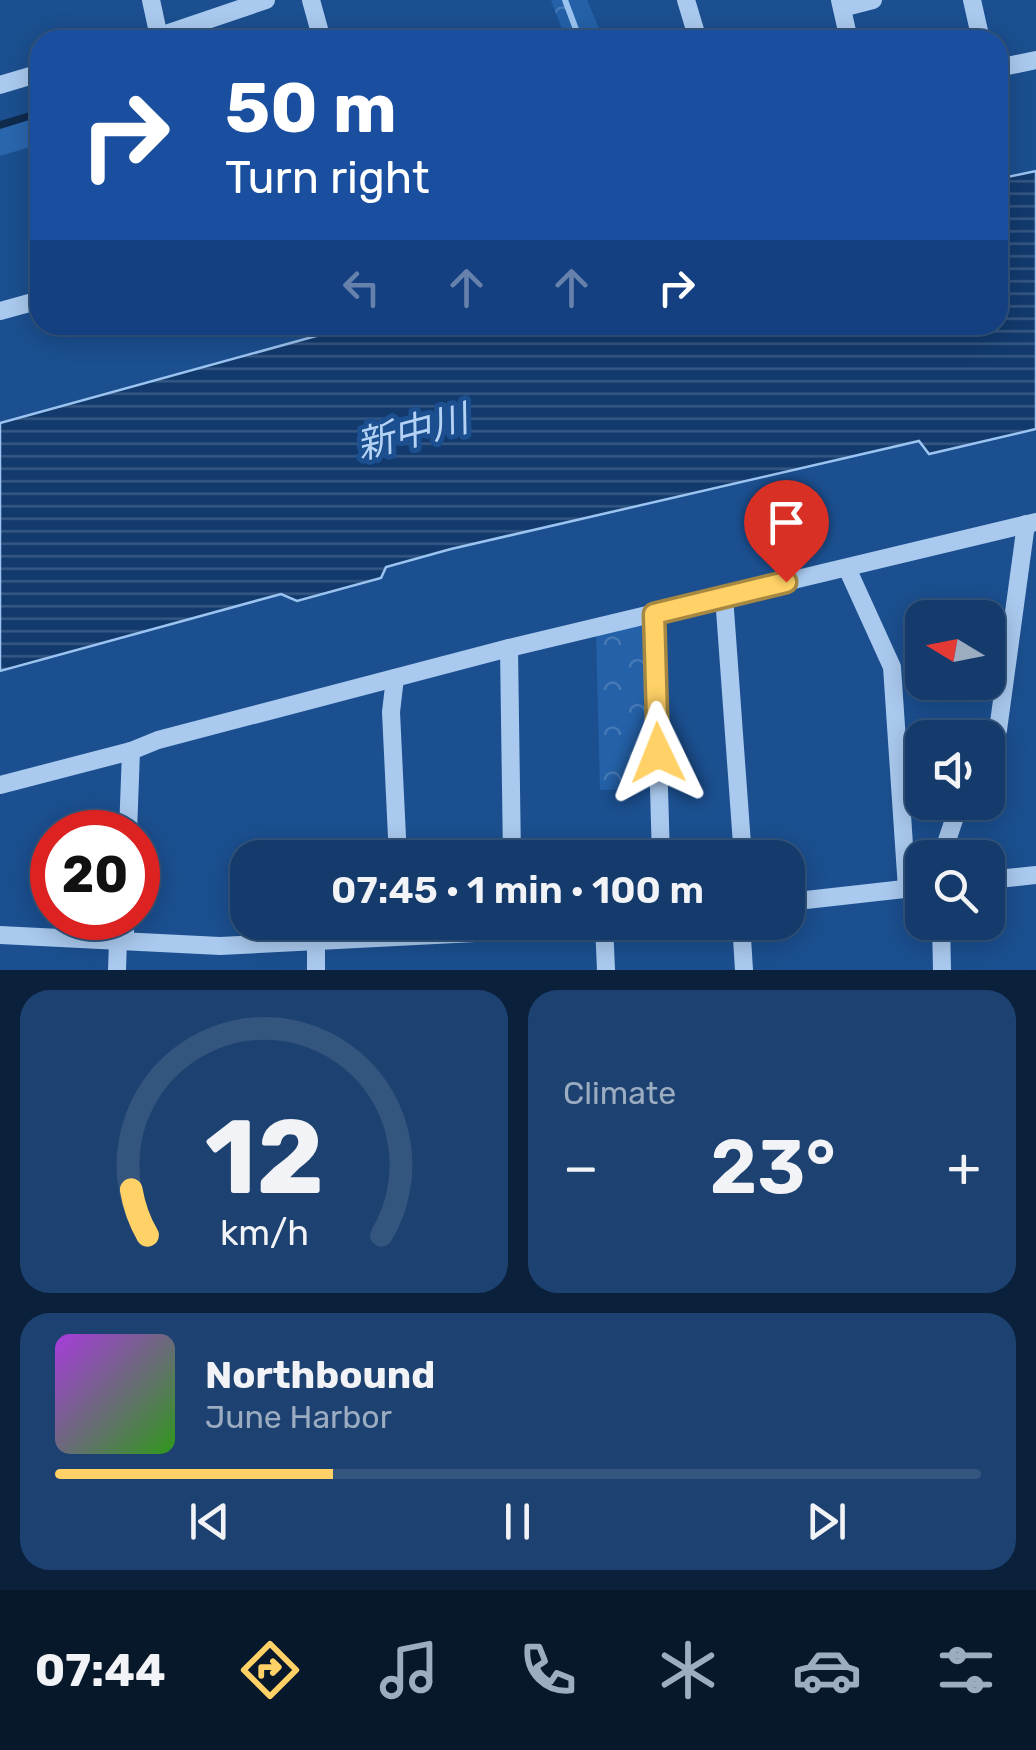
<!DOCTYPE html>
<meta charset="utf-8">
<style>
body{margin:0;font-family:Rubik,"Noto Sans JP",sans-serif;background:#1d4271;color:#f1f3f6;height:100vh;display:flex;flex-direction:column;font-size:38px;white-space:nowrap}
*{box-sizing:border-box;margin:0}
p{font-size:32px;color:#9dadc1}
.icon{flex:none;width:55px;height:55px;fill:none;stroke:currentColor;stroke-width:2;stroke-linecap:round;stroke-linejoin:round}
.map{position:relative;height:970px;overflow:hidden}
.drawer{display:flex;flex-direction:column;gap:20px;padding:20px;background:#0b203b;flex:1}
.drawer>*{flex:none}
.guide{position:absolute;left:30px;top:30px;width:978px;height:305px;border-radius:30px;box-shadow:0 5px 25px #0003,0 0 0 2px #33557e;background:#1a4fa0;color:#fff;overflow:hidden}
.needle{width:65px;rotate:280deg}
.fabs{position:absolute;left:905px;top:600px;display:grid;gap:20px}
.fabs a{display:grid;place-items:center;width:100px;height:100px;border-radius:20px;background:#143b6b;box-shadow:0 5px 25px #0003,0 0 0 2px #33557e;font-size:50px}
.speed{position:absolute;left:30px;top:810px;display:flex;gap:20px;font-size:50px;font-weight:700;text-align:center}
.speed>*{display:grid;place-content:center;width:130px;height:130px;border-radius:50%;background:#143b6b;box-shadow:0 5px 25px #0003,0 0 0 2px #33557e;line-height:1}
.speed .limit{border:15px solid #d22;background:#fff;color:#111}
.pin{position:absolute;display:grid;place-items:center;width:85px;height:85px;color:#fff;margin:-102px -42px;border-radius:50% 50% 50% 0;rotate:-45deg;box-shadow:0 0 10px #0007}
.pin .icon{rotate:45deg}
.me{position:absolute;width:110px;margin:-55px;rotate:358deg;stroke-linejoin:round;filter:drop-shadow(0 0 8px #0008)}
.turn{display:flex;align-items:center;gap:35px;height:210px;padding:0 30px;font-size:45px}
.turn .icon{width:130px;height:130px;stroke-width:2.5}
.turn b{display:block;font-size:70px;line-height:85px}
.lanes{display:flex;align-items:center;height:95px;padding:0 30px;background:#0003;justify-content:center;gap:50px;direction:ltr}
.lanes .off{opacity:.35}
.big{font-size:75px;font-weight:600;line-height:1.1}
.drawer .widget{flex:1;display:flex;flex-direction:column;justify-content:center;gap:15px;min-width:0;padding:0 35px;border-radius:30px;background:#1d4271}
.drawer .dial{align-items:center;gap:0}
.dial svg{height:260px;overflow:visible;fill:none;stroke:#33557e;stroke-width:7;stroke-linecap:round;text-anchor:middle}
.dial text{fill:#f1f3f6;stroke:none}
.song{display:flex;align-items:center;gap:30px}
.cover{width:120px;height:120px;border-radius:15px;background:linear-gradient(135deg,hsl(280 70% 55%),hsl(110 70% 35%))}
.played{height:10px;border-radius:5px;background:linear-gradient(90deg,#ffd166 30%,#33557e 30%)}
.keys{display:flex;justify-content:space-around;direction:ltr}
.heat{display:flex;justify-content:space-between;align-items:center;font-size:55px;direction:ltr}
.drawer .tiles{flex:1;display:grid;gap:20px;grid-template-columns:1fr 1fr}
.widget:last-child{grid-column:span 2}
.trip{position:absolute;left:230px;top:840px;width:575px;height:100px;border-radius:30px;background:#143b6b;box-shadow:0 5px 25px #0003,0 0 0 2px #33557e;font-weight:600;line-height:100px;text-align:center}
.tab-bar{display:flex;height:160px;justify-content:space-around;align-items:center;background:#08182b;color:#9dadc1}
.tab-bar .icon{width:70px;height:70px}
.tab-bar .current{color:#ffd166}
.tab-bar b{font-size:45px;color:#f1f3f6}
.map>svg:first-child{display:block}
.forest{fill:url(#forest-crowns)}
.water{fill:url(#water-rules);stroke:#9cc4f0;stroke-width:2.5}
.shadow{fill:#0007}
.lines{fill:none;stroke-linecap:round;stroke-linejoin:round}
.stream{stroke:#9cc4f0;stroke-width:6}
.building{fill:#2a66ad}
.minor{stroke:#a9c9ee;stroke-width:18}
.route-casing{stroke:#a68842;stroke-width:25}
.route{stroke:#ffd166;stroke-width:18}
.labels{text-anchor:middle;stroke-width:10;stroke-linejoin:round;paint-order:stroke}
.water-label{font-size:38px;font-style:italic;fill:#b5d3f5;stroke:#1b4f8f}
</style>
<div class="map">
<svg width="1036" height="970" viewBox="0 0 1036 970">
<defs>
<pattern id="forest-crowns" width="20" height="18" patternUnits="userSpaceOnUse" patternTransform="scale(2.5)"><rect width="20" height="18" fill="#2461a8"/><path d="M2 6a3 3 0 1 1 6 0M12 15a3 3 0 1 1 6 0" fill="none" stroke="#4579b5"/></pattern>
<pattern id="water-rules" width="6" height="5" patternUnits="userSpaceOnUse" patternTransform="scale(2.5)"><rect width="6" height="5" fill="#123a6d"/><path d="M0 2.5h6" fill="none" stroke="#365883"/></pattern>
</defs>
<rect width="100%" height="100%" fill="#1b4f8f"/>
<g class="forest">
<path d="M551 0H587L604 40H566Z"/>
<path d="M650 620 655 788 600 790 596 633Z"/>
</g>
<path class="water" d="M1036 171V429L929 454 919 441 451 549 386 567 381 578 297 601 281 594 0 671V423L356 325H998V179Z"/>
<path class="shadow" d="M40 109V141L0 153V121Z"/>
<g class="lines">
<path class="stream" d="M565 0 580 40"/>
</g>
<path class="building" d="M39 117 40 144 0 156V129Z"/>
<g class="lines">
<g class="minor">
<path d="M151 0 159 37"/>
<path d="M311 0 322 40"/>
<path d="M686 0 698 40"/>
<path d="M840 0 849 40"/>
<path d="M972 0 981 40"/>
<path d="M842 8 873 0"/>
<path d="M148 40 266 0"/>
<path d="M998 68 1036 60"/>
<path d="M0 85 40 73"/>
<path d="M0 311 40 300"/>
<path d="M847 568 892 667 907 889"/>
<path d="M724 596 743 858"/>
<path d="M654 614 661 858"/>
<path d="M509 648 512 858"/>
<path d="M395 678 391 712 398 858"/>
<path d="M988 749 998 730 1026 524"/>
<path d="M0 785 131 751 158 740 509 648 1036 522"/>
<path d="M128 832 131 751"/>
<path d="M941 858 960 802"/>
<path d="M988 880 1036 875"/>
<path d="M788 902 922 887"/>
<path d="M741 922 744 970"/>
<path d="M941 922 942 970"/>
<path d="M604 923 606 970"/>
<path d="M0 935 220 946 513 931 609 922"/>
<path d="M125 941V918"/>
<path d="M316 942V970"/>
<path d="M117 970 118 941"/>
</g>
</g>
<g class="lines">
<defs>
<path id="route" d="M658 753 654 614 786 582"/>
</defs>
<use href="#route" class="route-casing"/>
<use href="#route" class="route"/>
</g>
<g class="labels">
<g class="water-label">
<text transform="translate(412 432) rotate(-15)" y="13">新中川</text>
</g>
</g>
</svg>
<div class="fabs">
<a><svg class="needle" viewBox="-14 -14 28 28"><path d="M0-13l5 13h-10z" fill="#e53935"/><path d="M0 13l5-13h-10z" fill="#9dadc1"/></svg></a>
<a><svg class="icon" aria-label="sound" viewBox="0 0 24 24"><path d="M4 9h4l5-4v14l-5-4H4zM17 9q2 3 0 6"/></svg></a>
<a><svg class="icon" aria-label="search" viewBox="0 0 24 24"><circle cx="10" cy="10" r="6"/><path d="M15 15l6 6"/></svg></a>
</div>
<div class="speed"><div class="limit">20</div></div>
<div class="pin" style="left:786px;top:582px;background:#d93025"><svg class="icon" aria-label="arrive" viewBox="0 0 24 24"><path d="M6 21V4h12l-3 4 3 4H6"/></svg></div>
<svg class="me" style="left:658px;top:753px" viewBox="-20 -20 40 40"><path d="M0-17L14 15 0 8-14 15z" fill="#ffd166" stroke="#fff" stroke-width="4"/></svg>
<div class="trip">07:45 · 1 min · 100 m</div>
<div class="guide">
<div class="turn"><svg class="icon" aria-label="right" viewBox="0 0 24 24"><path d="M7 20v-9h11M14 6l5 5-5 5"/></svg><div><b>50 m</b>Turn right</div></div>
<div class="lanes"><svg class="icon off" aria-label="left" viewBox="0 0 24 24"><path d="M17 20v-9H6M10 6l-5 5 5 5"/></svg><svg class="icon off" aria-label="ahead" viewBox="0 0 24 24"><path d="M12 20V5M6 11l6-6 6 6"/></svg><svg class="icon off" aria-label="ahead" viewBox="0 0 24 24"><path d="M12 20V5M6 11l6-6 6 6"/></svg><svg class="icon" aria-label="right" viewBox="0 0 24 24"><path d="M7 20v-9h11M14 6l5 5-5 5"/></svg></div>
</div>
</div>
<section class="drawer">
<div class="tiles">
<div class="widget dial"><svg viewBox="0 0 100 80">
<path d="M14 69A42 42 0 1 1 86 69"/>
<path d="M14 69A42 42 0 0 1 9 55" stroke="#ffd166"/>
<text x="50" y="56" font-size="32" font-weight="700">12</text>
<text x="50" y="72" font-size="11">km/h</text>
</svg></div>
<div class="widget"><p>Climate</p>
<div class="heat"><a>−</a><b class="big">23°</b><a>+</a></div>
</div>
<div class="widget">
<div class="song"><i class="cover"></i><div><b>Northbound</b><p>June Harbor</p></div></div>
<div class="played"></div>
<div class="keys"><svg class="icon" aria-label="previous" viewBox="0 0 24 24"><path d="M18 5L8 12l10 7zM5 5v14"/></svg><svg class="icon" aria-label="pause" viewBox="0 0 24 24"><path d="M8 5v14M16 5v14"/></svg><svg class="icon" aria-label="next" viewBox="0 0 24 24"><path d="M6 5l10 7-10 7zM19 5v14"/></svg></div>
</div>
</div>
</section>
<nav class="tab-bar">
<b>07:44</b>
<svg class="icon current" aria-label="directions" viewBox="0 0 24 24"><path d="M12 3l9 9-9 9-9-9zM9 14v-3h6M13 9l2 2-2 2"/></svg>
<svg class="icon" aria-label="music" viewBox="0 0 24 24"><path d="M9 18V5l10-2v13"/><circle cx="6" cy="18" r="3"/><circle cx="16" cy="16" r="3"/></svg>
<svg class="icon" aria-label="phone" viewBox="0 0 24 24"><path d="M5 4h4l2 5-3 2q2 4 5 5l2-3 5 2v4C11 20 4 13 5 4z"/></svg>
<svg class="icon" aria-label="climate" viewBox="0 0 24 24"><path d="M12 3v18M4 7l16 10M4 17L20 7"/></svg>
<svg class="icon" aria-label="car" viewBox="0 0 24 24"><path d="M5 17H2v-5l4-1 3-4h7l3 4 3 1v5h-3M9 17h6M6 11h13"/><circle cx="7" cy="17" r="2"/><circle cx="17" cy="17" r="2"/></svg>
<svg class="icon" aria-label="filters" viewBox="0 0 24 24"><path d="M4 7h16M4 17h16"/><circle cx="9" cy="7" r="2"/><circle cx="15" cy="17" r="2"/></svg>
</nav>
